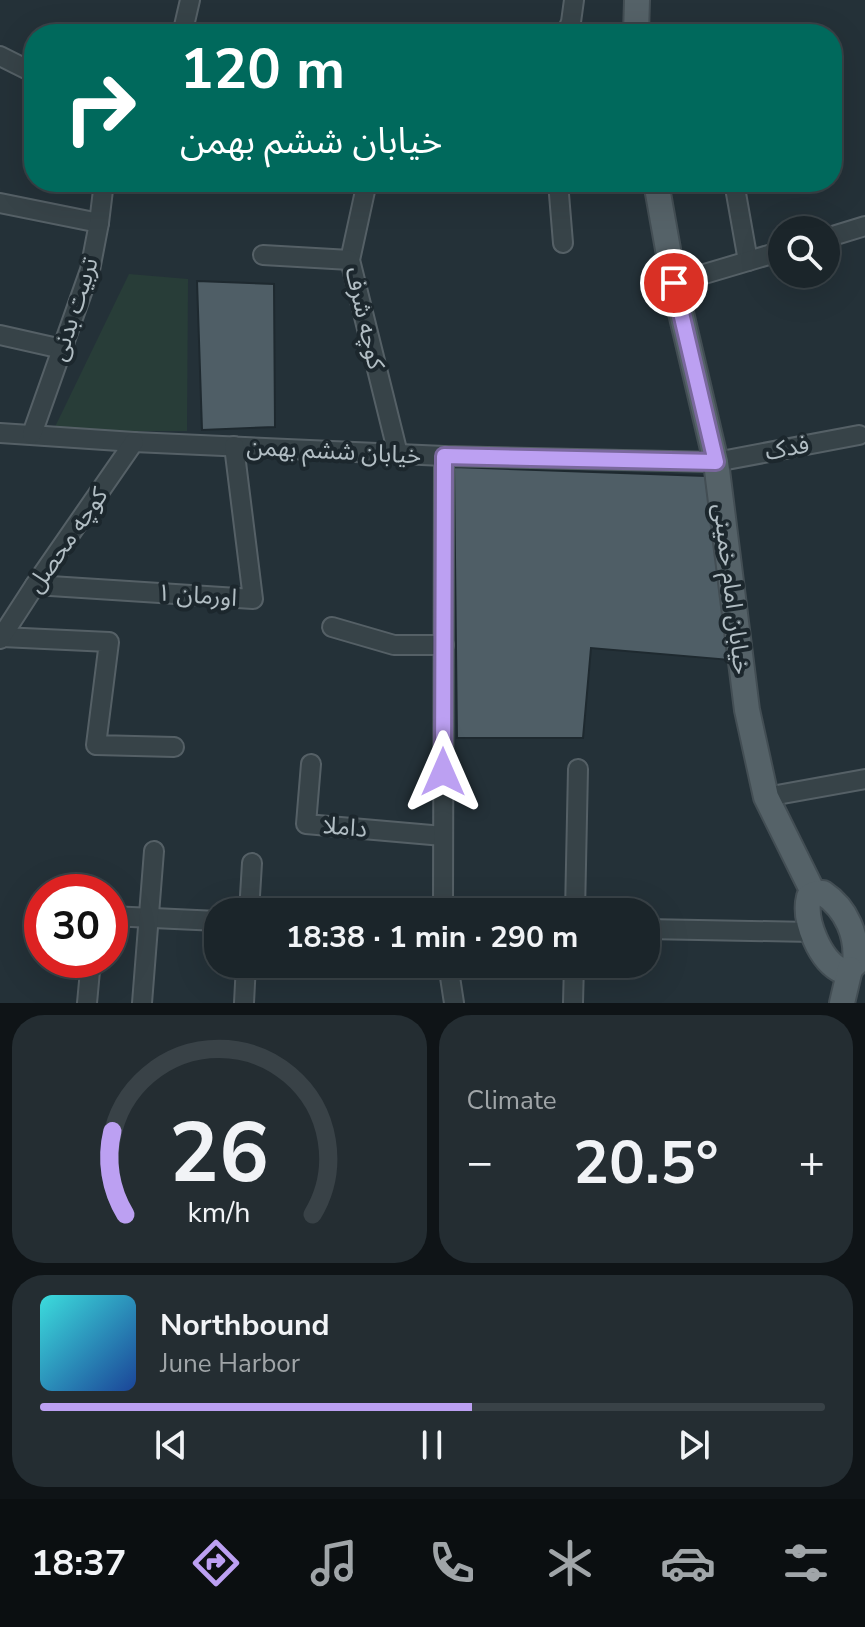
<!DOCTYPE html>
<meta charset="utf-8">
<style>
body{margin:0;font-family:"Nunito Sans","Noto Sans Arabic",sans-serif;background:#242d32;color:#f1f3f6;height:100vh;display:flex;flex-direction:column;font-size:30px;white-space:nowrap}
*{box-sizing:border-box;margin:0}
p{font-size:26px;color:#a0a5a8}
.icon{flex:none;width:44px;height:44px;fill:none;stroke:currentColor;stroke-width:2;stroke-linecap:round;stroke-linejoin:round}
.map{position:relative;height:1003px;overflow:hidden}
.panel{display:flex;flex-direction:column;gap:12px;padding:12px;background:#0f1417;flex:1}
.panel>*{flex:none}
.top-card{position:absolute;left:24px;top:24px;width:818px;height:168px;border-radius:32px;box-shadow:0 8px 32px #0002,0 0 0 2px #394247;background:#00695c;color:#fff;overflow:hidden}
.controls{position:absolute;left:768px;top:216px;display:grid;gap:16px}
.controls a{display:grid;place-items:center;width:72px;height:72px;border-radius:50%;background:#1b252a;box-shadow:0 8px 32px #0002,0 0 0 2px #394247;font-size:40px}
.speed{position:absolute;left:24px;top:874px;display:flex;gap:16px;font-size:40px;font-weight:700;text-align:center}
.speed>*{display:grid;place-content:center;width:104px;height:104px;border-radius:50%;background:#1b252a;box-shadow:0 8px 32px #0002,0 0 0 2px #394247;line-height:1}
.speed .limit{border:12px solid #d22;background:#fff;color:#111}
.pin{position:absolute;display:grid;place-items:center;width:68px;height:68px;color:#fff;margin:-34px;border:4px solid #fff;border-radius:50%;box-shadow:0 2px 8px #0007}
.me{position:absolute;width:88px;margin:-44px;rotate:0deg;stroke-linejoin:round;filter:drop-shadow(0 0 6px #0008)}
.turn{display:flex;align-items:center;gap:28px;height:168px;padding:0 24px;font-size:36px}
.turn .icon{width:104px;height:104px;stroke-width:2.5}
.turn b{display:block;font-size:56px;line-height:68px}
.big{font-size:60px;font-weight:700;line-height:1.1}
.panel .widget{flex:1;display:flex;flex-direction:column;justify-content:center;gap:12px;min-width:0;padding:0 28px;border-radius:32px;background:#242d32}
.panel .dial{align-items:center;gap:0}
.dial svg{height:208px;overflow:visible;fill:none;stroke:#394247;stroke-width:7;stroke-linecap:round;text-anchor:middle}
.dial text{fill:#f1f3f6;stroke:none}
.song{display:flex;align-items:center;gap:24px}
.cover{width:96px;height:96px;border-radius:12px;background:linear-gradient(135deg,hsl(180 70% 55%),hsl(220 70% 35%))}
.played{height:8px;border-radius:4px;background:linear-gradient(90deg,#bca0f2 55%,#394247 55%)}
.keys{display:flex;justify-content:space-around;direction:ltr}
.heat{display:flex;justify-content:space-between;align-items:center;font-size:44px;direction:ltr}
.panel .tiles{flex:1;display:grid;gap:12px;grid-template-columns:1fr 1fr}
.widget:last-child{grid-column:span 2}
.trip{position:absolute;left:204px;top:898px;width:456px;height:80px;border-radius:32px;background:#1b252a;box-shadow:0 8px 32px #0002,0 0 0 2px #394247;font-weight:700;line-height:80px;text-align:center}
.tabs{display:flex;height:128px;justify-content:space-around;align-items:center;background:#0b0f11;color:#a0a5a8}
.tabs .icon{width:56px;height:56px}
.tabs .on{color:#bca0f2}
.tabs b{font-size:36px;color:#f1f3f6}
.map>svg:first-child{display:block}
.green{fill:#283d38}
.building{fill:#4f5e66;stroke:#1e292f;stroke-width:2}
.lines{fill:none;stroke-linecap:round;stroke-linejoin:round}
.minor-casing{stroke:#556066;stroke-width:22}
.major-casing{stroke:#434e54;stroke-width:28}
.minor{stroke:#374348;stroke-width:18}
.major{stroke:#556268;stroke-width:24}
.route-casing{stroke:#7a689d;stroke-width:20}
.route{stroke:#bca0f2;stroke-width:14}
.labels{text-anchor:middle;stroke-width:8;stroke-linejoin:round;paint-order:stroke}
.street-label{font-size:24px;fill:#b2bec4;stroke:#1c272d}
</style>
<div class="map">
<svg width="865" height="1003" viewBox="0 0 865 1003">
<rect width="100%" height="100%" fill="#243138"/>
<path class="green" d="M129 274 188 279 187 431H53Z"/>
<g class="building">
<path d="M197 281 274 284 275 427 202 430Z"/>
<path d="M454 467 706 476 730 660 591 648 583 738H457Z"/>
</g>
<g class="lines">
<defs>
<g id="minor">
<path d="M190 0 184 26 192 34"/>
<path d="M566 34 571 22 574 0"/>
<path d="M0 56 34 73"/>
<path d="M367 182 350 260 398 454"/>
<path d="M558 182 563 243"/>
<path d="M734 182 748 261"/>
<path d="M0 203 99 223"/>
<path d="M826 238 865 226"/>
<path d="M263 255 350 260"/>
<path d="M674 283 782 251"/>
<path d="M0 335 62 349"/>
<path d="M0 433 134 442 444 456 716 462 859 435"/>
<path d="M32 434 90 270 99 223 104 182"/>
<path d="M35 585 253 599 234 446"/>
<path d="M332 627 394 645H444"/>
<path d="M2 637 109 642 96 745 174 747"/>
<path d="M0 639 35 585 134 442"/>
<path d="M311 764 306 824 443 836"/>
<path d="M766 797 865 779"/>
<path d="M249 912 252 863"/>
<path d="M443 912 444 456"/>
<path d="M575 912 578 769"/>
<path d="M110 916 218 921"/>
<path d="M646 929 812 932"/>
<path d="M448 964 454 1003"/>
<path d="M87 1003 91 960"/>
<path d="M142 1003 154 851"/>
<path d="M244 1003 246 964"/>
<path d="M573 1003 574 964"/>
</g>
<g id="major">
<path d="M636 34 637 0"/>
<path d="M656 182 674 283 716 462 747 710 766 797 814 894"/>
<path d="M823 893C847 909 858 936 855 964L850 969 842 971C820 961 803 920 809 897L814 894Z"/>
<path d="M842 1003 850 969"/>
</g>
</defs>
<use href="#minor" class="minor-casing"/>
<use href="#major" class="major-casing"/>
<use href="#minor" class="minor"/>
<use href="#major" class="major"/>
</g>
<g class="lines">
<defs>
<path id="route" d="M443 772 444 456 716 462 674 283"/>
</defs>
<use href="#route" class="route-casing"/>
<use href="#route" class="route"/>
</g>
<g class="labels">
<g class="street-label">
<text transform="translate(74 309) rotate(-72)" y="8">تربیت بدنی</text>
<text transform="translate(365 318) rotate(77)" y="8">کوچه شرف</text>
<text transform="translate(787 448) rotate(-11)" y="8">فدک</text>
<text transform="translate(334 451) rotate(3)" y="8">خیابان ششم بهمن</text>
<text transform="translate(67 540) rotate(-55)" y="8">کوچه محصل</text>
<text transform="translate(732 589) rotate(83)" y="8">خیابان امام خمینی</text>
<text transform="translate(197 595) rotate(4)" y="8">اورمان ۱</text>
<text transform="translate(345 827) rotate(5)" y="8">داملا</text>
</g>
</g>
</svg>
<div class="controls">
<a><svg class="icon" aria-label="search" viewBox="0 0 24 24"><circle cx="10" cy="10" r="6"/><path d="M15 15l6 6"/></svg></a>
</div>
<div class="speed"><div class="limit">30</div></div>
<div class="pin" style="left:674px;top:283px;background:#d93025"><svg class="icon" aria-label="arrive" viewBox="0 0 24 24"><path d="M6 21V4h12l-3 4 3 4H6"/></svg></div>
<svg class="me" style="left:443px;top:772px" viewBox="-20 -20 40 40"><path d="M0-17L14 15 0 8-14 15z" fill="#bca0f2" stroke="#fff" stroke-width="4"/></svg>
<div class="trip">18:38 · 1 min · 290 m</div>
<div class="top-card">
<div class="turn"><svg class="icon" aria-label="right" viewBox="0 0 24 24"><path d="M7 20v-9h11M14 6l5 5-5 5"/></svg><div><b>120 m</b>خیابان ششم بهمن</div></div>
</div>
</div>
<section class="panel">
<div class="tiles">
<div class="widget dial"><svg viewBox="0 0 100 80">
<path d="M14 69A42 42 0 1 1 86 69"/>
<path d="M14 69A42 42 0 0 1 9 37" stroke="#bca0f2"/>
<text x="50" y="56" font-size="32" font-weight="700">26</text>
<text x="50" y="72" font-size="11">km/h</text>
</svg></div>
<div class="widget"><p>Climate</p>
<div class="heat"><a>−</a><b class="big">20.5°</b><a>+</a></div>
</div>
<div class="widget">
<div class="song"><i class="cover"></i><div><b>Northbound</b><p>June Harbor</p></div></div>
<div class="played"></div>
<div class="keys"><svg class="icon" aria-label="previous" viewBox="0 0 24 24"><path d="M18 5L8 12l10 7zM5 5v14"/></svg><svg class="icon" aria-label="pause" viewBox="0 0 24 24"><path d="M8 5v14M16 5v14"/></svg><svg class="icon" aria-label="next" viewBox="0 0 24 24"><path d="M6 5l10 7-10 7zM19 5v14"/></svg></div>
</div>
</div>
</section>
<nav class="tabs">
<b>18:37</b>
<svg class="icon on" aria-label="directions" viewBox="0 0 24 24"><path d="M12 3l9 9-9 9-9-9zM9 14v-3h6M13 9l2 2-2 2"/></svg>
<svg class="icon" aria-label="music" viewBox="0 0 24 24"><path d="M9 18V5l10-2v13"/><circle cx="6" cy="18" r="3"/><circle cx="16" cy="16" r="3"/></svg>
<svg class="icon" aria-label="phone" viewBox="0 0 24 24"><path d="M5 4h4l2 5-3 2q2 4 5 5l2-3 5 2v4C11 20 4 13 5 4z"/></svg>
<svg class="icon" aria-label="climate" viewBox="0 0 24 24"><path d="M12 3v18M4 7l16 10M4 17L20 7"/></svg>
<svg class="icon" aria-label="car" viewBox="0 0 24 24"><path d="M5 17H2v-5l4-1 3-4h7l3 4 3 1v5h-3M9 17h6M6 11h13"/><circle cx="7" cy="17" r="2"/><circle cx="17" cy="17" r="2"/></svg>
<svg class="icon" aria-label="filters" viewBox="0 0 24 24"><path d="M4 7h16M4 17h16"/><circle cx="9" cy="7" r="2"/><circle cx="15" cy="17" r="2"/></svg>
</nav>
